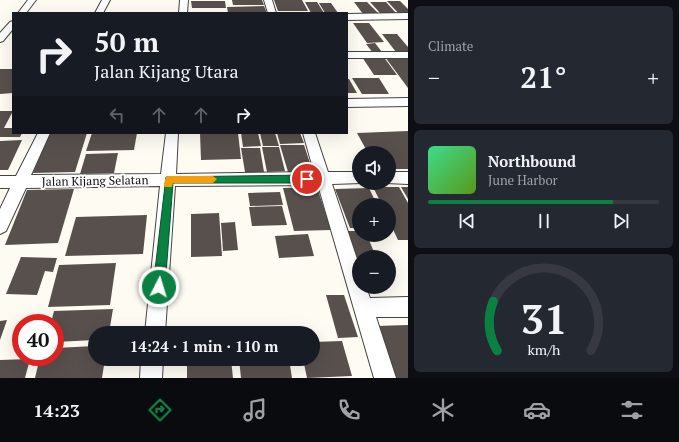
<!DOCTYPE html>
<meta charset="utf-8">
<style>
body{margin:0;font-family:"PT Serif",serif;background:#242831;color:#f1f3f6;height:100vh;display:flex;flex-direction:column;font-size:15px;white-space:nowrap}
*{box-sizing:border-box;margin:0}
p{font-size:13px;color:#9ea1a6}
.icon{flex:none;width:22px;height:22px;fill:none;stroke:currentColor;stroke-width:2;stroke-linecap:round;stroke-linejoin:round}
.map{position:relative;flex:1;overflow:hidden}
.panel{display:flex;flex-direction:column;gap:6px;padding:6px;background:#0d0f14;width:271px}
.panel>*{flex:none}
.hud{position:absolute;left:12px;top:12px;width:336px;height:122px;border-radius:0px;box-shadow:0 4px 16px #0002;background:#171b24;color:#f1f3f6;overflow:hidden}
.tools{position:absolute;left:352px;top:146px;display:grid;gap:8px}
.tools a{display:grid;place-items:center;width:44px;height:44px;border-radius:50%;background:#171b24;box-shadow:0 4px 16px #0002;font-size:20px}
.speed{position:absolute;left:12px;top:314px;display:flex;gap:8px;font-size:20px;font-weight:700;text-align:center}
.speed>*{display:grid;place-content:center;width:52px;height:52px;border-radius:50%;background:#171b24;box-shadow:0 4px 16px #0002;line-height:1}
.speed .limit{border:6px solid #d22;background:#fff;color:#111}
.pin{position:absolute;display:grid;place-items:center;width:34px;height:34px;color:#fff;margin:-17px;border:2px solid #fff;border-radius:50%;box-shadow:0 1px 4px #0007}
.me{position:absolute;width:44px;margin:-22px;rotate:5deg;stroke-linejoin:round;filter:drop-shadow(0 0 3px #0008)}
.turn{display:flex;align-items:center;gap:14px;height:84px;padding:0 16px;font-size:18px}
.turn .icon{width:52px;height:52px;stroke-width:2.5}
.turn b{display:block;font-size:28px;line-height:34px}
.lanes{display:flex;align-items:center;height:38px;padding:0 16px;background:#0003;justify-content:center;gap:20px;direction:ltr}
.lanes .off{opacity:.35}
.big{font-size:30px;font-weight:700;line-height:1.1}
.panel .tile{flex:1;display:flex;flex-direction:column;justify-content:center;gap:6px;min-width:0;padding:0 14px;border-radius:6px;background:#242831}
.panel .dial{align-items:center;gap:0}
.dial svg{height:104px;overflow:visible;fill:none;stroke:#363941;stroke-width:7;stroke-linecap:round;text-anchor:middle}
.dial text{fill:#f1f3f6;stroke:none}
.song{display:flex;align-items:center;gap:12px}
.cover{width:48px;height:48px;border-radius:6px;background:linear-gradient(135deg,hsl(150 70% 55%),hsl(90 70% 35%))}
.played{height:4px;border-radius:2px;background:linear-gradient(90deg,#0b8043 80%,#363941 80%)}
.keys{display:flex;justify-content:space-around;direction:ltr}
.heat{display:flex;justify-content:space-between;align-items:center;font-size:22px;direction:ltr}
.trip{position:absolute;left:88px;top:326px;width:232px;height:40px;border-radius:20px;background:#171b24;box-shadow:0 4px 16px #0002;font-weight:700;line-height:40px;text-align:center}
.menu{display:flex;height:64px;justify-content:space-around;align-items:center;background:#090b0e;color:#9ea1a6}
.menu .icon{width:28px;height:28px}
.menu .on{color:#0b8043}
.menu b{font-size:18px;color:#f1f3f6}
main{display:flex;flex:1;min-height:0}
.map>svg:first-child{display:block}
.building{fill:#58504d}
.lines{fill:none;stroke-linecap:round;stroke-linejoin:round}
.minor-casing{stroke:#434343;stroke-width:2}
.minor{fill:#fff;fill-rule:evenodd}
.route{fill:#0b8043;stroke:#07532c}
.slow{fill:#f59e0b}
.labels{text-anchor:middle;stroke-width:4;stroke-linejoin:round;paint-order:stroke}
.street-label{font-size:12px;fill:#101010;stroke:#fff}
</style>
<main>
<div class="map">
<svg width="408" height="378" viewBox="0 0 408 378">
<rect width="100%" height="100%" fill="#fefbf3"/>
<g class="building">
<path d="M232 0H262L264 5H233Z"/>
<path d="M274 0H302L308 11H278Z"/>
<path d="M191 1H225L226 8H192Z"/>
<path d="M387 1H400L408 9V15H400Z"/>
<path d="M305 2H317L324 13H311Z"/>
<path d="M354 2H367L379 14H363Z"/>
<path d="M370 2H386L396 13H380Z"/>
<path d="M319 3H331L338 13H325Z"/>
<path d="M264 6 267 13H228L227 7Z"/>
<path d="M353 23H369L384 42 367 43Z"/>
<path d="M382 34H397L408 47V52H396Z"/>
<path d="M375 43 382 52 373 53 366 44Z"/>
<path d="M383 56 397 75H374L362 57Z"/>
<path d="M406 56 408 58V88L385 57Z"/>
<path d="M0 69H13V93L0 94Z"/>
<path d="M352 78H379L389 94H362Z"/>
<path d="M347 79H349L357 93H347Z"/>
<path d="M0 111H13L4 128H13V133H22L20 137H0Z"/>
<path d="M408 131V169H389V153H368L357 133Z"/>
<path d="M49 133H87L75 172 33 173Z"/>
<path d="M92 133H137L134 150 86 151Z"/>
<path d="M200 133H238L241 159 201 160Z"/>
<path d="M241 133H258L261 146 243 147Z"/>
<path d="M260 133H275L279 146H263Z"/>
<path d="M277 133H300L304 143 280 144Z"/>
<path d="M22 140 8 170H0V141Z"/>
<path d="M280 145H304L313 172H288Z"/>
<path d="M262 147H279L285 171 267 172Z"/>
<path d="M241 148H260L264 172H245Z"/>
<path d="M118 153 114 173 80 174 86 154Z"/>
<path d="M317 187 331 230 294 231 283 188Z"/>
<path d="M373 187H399L408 203V240H398L389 221V205H382Z"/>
<path d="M401 187H408V199Z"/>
<path d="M369 188 377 205H359V228H350L335 189Z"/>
<path d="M74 189 58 243 5 245 27 190Z"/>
<path d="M280 192 283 205 250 206 248 193Z"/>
<path d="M282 206 287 225 252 226 249 207Z"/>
<path d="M219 213 222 256 191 257V214Z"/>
<path d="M147 215 143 254 65 256 76 217Z"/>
<path d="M235 222 238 250 223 251 221 223Z"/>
<path d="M347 231H359V235H367L376 257 357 258Z"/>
<path d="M308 234 314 256 279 258 275 236Z"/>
<path d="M21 257 57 258 53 272 45 271 37 295 6 294Z"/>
<path d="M116 263 110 305 48 307 59 265Z"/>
<path d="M326 295H344L358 337 338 338Z"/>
<path d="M113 309 109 333H95V340L55 342V323H51L54 311Z"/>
<path d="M7 320 0 340V321Z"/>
<path d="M408 325V378H394L376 326Z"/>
<path d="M342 341 352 376 307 378 303 359H313V342Z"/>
<path d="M95 346V359H105L102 378H35L40 357H55V348Z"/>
<path d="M30 359 25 378H0V360Z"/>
<path d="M187 359H231L233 378H187Z"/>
<path d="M239 359H289L292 378H241Z"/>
</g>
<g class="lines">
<defs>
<g id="minor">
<path d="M28 0H36L26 13H18Z"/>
<path d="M102 0H110L103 13H95Z"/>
<path d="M180 0H188L187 13H179Z"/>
<path d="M264 0H272L276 13H268Z"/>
<path d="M408 13V19L347 20V14Z"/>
<path d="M13 21V29L3 41 0 42V33L10 22Z"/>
<rect x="347" y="52" width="61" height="6"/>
<path d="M408 98V106L347 107V99Z"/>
<path d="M38 133H50L31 175 161 174 166 133H178L176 174 314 172 303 133H315L328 172H359V183H362L332 184 359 265V287H366L370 298 408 297V317H376L396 378H374L318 185 175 186 165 333H145L160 186 26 188 6 231 0 234V209L10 188H0V176H16Z"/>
<path d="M389 172H408V184L386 183H389Z"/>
<path d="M141 359H163L162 378H140Z"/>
</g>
</defs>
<use href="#minor" class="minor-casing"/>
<use href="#minor" class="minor"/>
</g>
<path class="route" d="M307 175 312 179 307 183H173L165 287 163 291 159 293 155 291 153 287 166 177Z"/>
<path class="slow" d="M169 176H213L217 179 213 183H173L172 187H165L164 184 166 177Z"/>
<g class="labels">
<g class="street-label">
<text transform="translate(95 181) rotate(-1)" y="4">Jalan Kijang Selatan</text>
</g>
</g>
</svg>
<div class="tools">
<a><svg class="icon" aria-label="sound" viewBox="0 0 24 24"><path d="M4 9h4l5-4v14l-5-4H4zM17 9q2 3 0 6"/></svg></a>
<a>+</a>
<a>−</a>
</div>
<div class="speed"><div class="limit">40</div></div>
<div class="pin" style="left:307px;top:179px;background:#d93025"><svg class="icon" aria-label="arrive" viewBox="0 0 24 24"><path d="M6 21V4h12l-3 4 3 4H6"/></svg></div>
<svg class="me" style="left:159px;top:287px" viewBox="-20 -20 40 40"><circle r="17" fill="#0b8043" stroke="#fff" stroke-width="3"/><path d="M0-11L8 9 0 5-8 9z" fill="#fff"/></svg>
<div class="trip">14:24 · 1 min · 110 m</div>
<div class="hud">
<div class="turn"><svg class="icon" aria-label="right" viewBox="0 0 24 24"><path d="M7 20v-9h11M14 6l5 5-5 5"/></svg><div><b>50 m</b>Jalan Kijang Utara</div></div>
<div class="lanes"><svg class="icon off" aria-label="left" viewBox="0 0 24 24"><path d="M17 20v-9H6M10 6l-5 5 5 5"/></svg><svg class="icon off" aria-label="ahead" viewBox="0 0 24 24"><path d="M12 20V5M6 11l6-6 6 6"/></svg><svg class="icon off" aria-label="ahead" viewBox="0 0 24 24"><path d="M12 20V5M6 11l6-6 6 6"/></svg><svg class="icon" aria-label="right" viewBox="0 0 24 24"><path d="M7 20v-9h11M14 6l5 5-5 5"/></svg></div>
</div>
</div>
<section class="panel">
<div class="tile"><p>Climate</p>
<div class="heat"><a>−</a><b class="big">21°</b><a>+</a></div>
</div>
<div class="tile">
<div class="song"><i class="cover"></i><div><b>Northbound</b><p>June Harbor</p></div></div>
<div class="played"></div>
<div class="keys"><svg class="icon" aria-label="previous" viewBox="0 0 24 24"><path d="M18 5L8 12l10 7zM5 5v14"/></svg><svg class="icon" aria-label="pause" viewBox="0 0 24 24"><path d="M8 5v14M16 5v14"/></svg><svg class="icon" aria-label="next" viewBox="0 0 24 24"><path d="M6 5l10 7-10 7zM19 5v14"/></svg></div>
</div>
<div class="tile dial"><svg viewBox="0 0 100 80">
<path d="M14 69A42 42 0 1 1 86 69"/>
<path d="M14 69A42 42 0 0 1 11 31" stroke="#0b8043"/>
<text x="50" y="56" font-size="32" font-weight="700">31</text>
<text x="50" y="72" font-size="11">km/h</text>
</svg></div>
</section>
</main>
<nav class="menu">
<b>14:23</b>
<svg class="icon on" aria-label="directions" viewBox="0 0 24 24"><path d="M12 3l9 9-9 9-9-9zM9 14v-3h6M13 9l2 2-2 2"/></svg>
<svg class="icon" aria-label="music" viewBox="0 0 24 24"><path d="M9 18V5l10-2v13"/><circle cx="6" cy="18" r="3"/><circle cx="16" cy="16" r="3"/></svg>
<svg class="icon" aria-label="phone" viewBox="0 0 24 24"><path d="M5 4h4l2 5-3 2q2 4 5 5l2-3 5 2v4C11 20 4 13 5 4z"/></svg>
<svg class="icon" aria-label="climate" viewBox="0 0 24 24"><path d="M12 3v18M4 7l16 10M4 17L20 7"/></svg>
<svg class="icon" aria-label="car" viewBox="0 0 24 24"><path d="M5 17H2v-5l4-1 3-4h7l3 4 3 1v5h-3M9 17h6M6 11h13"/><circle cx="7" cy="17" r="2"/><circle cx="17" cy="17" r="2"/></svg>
<svg class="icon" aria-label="filters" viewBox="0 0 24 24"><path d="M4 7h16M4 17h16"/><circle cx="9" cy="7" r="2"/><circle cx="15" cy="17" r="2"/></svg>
</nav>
